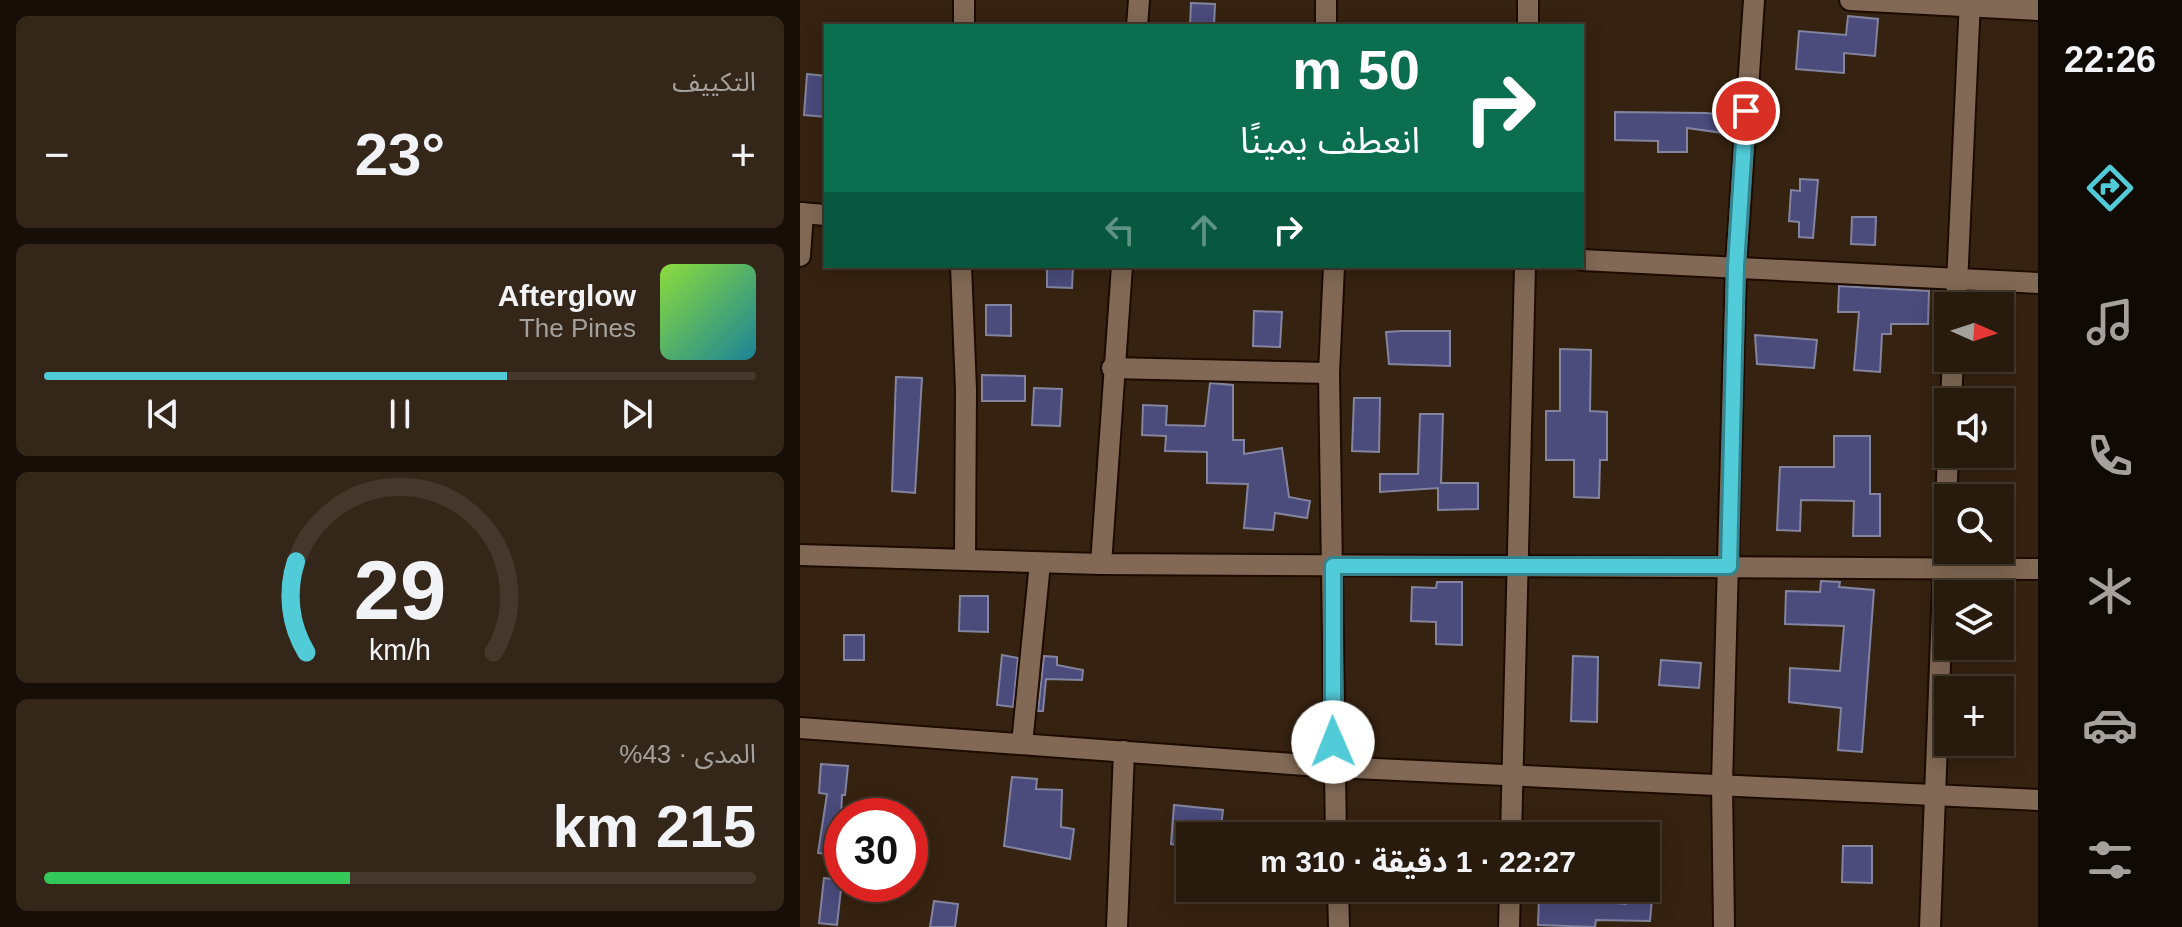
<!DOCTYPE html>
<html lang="ar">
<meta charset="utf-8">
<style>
body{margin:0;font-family:Arial,"Noto Sans Arabic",sans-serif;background:#34271a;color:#f1f3f6;direction:rtl;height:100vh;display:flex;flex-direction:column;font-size:30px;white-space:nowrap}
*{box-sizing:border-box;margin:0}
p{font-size:26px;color:#a5a19d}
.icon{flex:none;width:44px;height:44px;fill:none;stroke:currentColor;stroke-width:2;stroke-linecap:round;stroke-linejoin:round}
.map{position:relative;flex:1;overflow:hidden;direction:ltr}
.sheet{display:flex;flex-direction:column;gap:16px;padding:16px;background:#160e07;width:800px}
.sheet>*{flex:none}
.guide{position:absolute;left:24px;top:24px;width:760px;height:244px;border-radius:0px;box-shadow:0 4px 20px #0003,0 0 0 2px #44382d;direction:rtl;background:#0b6e4f;color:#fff;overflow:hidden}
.needle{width:52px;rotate:93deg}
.buttons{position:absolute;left:1134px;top:292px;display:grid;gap:16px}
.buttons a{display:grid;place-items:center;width:80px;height:80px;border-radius:0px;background:#281a0c;box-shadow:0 4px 20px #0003,0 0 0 2px #44382d;font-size:40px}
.speed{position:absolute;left:24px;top:798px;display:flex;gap:16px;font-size:40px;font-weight:700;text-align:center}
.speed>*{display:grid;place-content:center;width:104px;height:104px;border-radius:50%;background:#281a0c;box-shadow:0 4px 20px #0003,0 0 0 2px #44382d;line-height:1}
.speed .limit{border:12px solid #d22;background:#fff;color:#111}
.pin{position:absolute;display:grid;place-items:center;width:68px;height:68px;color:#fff;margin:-34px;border:4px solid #fff;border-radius:50%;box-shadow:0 2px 8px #0007}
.me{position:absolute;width:88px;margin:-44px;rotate:359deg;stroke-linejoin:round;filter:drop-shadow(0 0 6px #0008)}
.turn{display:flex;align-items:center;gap:28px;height:168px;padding:0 32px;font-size:36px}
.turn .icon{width:104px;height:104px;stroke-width:2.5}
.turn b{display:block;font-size:56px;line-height:68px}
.lanes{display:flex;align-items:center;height:76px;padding:0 32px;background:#0003;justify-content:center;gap:40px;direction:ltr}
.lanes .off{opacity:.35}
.big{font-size:60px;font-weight:700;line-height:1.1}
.sheet .card{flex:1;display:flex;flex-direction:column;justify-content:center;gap:12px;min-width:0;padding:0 28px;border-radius:12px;background:#34271a}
.sheet .dial{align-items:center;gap:0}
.dial svg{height:208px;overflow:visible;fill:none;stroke:#44382d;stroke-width:7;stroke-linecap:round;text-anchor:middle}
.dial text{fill:#f1f3f6;stroke:none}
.song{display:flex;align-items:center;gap:24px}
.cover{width:96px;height:96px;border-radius:12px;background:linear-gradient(135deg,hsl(90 70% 55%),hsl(190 70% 35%))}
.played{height:8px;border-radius:4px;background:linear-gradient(90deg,#52cbd9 65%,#44382d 65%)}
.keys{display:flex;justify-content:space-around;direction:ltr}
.heat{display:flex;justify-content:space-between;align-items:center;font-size:44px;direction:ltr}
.charge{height:12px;border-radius:6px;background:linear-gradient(90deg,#34c759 43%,#44382d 0)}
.trip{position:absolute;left:376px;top:822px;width:484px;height:80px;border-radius:0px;background:#281a0c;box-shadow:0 4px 20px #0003,0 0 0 2px #44382d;font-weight:700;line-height:80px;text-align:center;direction:rtl}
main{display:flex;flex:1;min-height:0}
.dock{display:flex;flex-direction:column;width:144px;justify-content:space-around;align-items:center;background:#100a05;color:#a5a19d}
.dock .icon{width:56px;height:56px}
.dock .selected{color:#52cbd9}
.dock b{font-size:36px;color:#f1f3f6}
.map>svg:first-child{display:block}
.building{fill:#4b4b7c;stroke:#8284a0;stroke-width:2}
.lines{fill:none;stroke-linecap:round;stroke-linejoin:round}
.street-casing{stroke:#1d0b00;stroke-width:24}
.street{stroke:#816955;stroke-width:20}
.route-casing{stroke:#35848d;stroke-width:20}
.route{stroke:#52cbd9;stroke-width:14}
</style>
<main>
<nav class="dock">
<b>22:26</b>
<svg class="icon selected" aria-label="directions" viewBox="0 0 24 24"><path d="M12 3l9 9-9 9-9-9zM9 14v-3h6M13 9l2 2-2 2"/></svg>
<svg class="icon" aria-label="music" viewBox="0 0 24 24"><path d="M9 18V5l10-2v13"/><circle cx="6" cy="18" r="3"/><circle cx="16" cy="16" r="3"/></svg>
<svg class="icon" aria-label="phone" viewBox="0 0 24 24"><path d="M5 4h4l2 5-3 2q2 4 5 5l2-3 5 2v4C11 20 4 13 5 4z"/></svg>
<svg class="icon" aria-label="climate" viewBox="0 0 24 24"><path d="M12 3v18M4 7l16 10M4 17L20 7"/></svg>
<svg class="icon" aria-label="car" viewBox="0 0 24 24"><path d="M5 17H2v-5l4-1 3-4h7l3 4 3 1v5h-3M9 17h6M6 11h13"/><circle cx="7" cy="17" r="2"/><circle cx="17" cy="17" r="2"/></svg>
<svg class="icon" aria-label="filters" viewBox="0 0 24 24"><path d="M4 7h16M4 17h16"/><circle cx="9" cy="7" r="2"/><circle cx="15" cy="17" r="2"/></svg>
</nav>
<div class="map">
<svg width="1238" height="927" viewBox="0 0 1238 927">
<rect width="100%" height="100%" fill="#362210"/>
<g class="building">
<path d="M391 3 415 4 414 26H390Z"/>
<path d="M1048 16 1078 19 1075 56 1044 53V73L996 69 999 31 1046 35Z"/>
<path d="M7 74 26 76V117L4 115Z"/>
<path d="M815 112 906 113 925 115 923 133 887 128V152H858V141L815 140Z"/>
<path d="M1000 179 1018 180 1013 238 999 237V222L989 221 991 190 1000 191Z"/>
<path d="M1052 217H1076L1075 245 1051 244Z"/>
<path d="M247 266H273L272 288 247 287Z"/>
<path d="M1039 286 1129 291 1128 324H1091V334H1082L1080 372 1054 370 1059 312H1038Z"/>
<path d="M186 305H211V336L186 335Z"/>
<path d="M454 311 482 312 480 347 453 346Z"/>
<path d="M602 331H650V366L589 364 586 332Z"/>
<path d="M955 335 1017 340 1014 368 957 364Z"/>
<path d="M760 349 791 350 790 411 807 412V460H800L799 498 774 497V460H746V411H760Z"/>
<path d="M182 375 225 376V401H182Z"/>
<path d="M96 377 122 378 115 493 92 491Z"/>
<path d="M410 383 433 385V440H444V454L482 448 489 497 510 501 507 518 475 513 473 530 444 528 448 484 407 483V452L365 451 366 436 342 435 343 405 367 406 366 425 405 426Z"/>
<path d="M234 388 262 389 260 426 232 425Z"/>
<path d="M554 398H580L579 452 552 451Z"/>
<path d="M620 414H643L641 483H678V509L638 510V488L580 492V474H618Z"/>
<path d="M1034 436H1070V494H1080V536H1053L1054 501 1001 500 1000 531 977 530 980 467H1034Z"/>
<path d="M1021 581 1040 582 1039 587 1074 590 1062 752 1038 750 1041 708 989 702 990 668 1040 671 1044 626 985 624 986 591 1020 592Z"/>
<path d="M637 582H662V645L636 644V622L611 621 612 587 636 588Z"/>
<path d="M160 596H188V632L159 631Z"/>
<rect x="44" y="635" width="20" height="25"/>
<path d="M202 655 218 658 213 707 197 705Z"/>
<path d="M244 656 257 657V665L283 670 282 680 246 679 243 711H238Z"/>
<path d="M773 656 798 657 797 722 771 721Z"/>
<path d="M861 660 901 663 899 688 859 685Z"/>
<path d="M21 764 48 766 45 795H42L39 856 18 853 27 794 19 793Z"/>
<path d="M212 777 237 779 236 789 262 790 261 827 274 829 270 859 204 846Z"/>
<path d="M374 805 423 810 420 836H390V846L371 844Z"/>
<path d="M1043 846H1072V883L1042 882Z"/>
<path d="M24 878 42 880 37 925 19 923Z"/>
<path d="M826 888H853L850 921 796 920 795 927 738 925 739 896 826 904Z"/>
<path d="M134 901 158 904 155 927H130Z"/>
</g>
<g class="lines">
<defs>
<g id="street">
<path d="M526 0V26"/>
<path d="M1050 0 1238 10"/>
<path d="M164 26V0"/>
<path d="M337 26 339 0"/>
<path d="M728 26V0"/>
<path d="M0 213 26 215"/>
<path d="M0 256 3 213"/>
<path d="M782 260 1238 283"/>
<path d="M161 266 166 390 165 559"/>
<path d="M534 266 529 373 536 836"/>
<path d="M1156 306 1170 0"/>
<path d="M312 368 529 373"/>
<path d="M1151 402 1153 358"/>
<path d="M0 555 301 564 1238 569"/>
<path d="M301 564 322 266"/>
<path d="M0 728 533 767 1238 800"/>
<path d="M222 744 240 563"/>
<path d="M711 836 725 266"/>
<path d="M538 888 539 927"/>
<path d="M317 927 324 751"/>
<path d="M709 927 710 888"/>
<path d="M924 927 922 784 936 266 954 0"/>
<path d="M1130 927 1148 454"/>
</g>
</defs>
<use href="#street" class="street-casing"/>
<use href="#street" class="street"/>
</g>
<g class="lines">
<defs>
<path id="route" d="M533 742V566H929L936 266 946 111"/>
</defs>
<use href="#route" class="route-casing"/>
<use href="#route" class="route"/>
</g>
</svg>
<div class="buttons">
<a><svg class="needle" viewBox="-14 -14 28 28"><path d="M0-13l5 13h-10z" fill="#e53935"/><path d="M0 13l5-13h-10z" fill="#a5a19d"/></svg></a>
<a><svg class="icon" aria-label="sound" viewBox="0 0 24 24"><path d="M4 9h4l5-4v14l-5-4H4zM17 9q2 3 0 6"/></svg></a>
<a><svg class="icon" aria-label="search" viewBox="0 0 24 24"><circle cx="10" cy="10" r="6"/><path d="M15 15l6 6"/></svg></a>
<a><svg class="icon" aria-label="layers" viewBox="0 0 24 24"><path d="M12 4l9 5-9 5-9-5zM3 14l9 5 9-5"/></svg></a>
<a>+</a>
</div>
<div class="speed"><div class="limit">30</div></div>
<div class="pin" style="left:946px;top:111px;background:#d93025"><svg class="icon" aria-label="arrive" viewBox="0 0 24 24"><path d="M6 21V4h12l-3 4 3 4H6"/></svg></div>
<svg class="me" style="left:533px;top:742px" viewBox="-20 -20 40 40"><circle r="19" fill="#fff"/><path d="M0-13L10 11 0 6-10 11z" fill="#52cbd9"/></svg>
<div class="trip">22:27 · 1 دقيقة · 310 m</div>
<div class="guide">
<div class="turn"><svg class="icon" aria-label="right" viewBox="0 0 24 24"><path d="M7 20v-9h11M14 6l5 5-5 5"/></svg><div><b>50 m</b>انعطف يمينًا</div></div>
<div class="lanes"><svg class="icon off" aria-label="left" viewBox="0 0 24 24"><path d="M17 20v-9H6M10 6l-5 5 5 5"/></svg><svg class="icon off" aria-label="ahead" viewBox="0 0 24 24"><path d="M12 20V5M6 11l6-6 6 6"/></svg><svg class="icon" aria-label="right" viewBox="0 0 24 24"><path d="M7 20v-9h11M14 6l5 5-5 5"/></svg></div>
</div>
</div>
<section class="sheet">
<div class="card"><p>التكييف</p>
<div class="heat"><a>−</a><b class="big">23°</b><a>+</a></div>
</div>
<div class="card">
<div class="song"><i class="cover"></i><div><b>Afterglow</b><p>The Pines</p></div></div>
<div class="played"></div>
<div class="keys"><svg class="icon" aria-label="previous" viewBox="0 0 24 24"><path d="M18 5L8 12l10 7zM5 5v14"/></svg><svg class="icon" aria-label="pause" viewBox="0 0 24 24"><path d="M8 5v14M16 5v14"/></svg><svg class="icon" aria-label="next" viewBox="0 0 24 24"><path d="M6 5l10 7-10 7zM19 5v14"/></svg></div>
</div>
<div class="card dial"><svg viewBox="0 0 100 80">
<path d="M14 69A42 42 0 1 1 86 69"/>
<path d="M14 69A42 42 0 0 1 10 34" stroke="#52cbd9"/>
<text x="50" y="56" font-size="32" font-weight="700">29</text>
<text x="50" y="72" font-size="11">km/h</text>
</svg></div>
<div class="card"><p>المدى · 43%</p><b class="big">215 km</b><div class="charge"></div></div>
</section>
</main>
